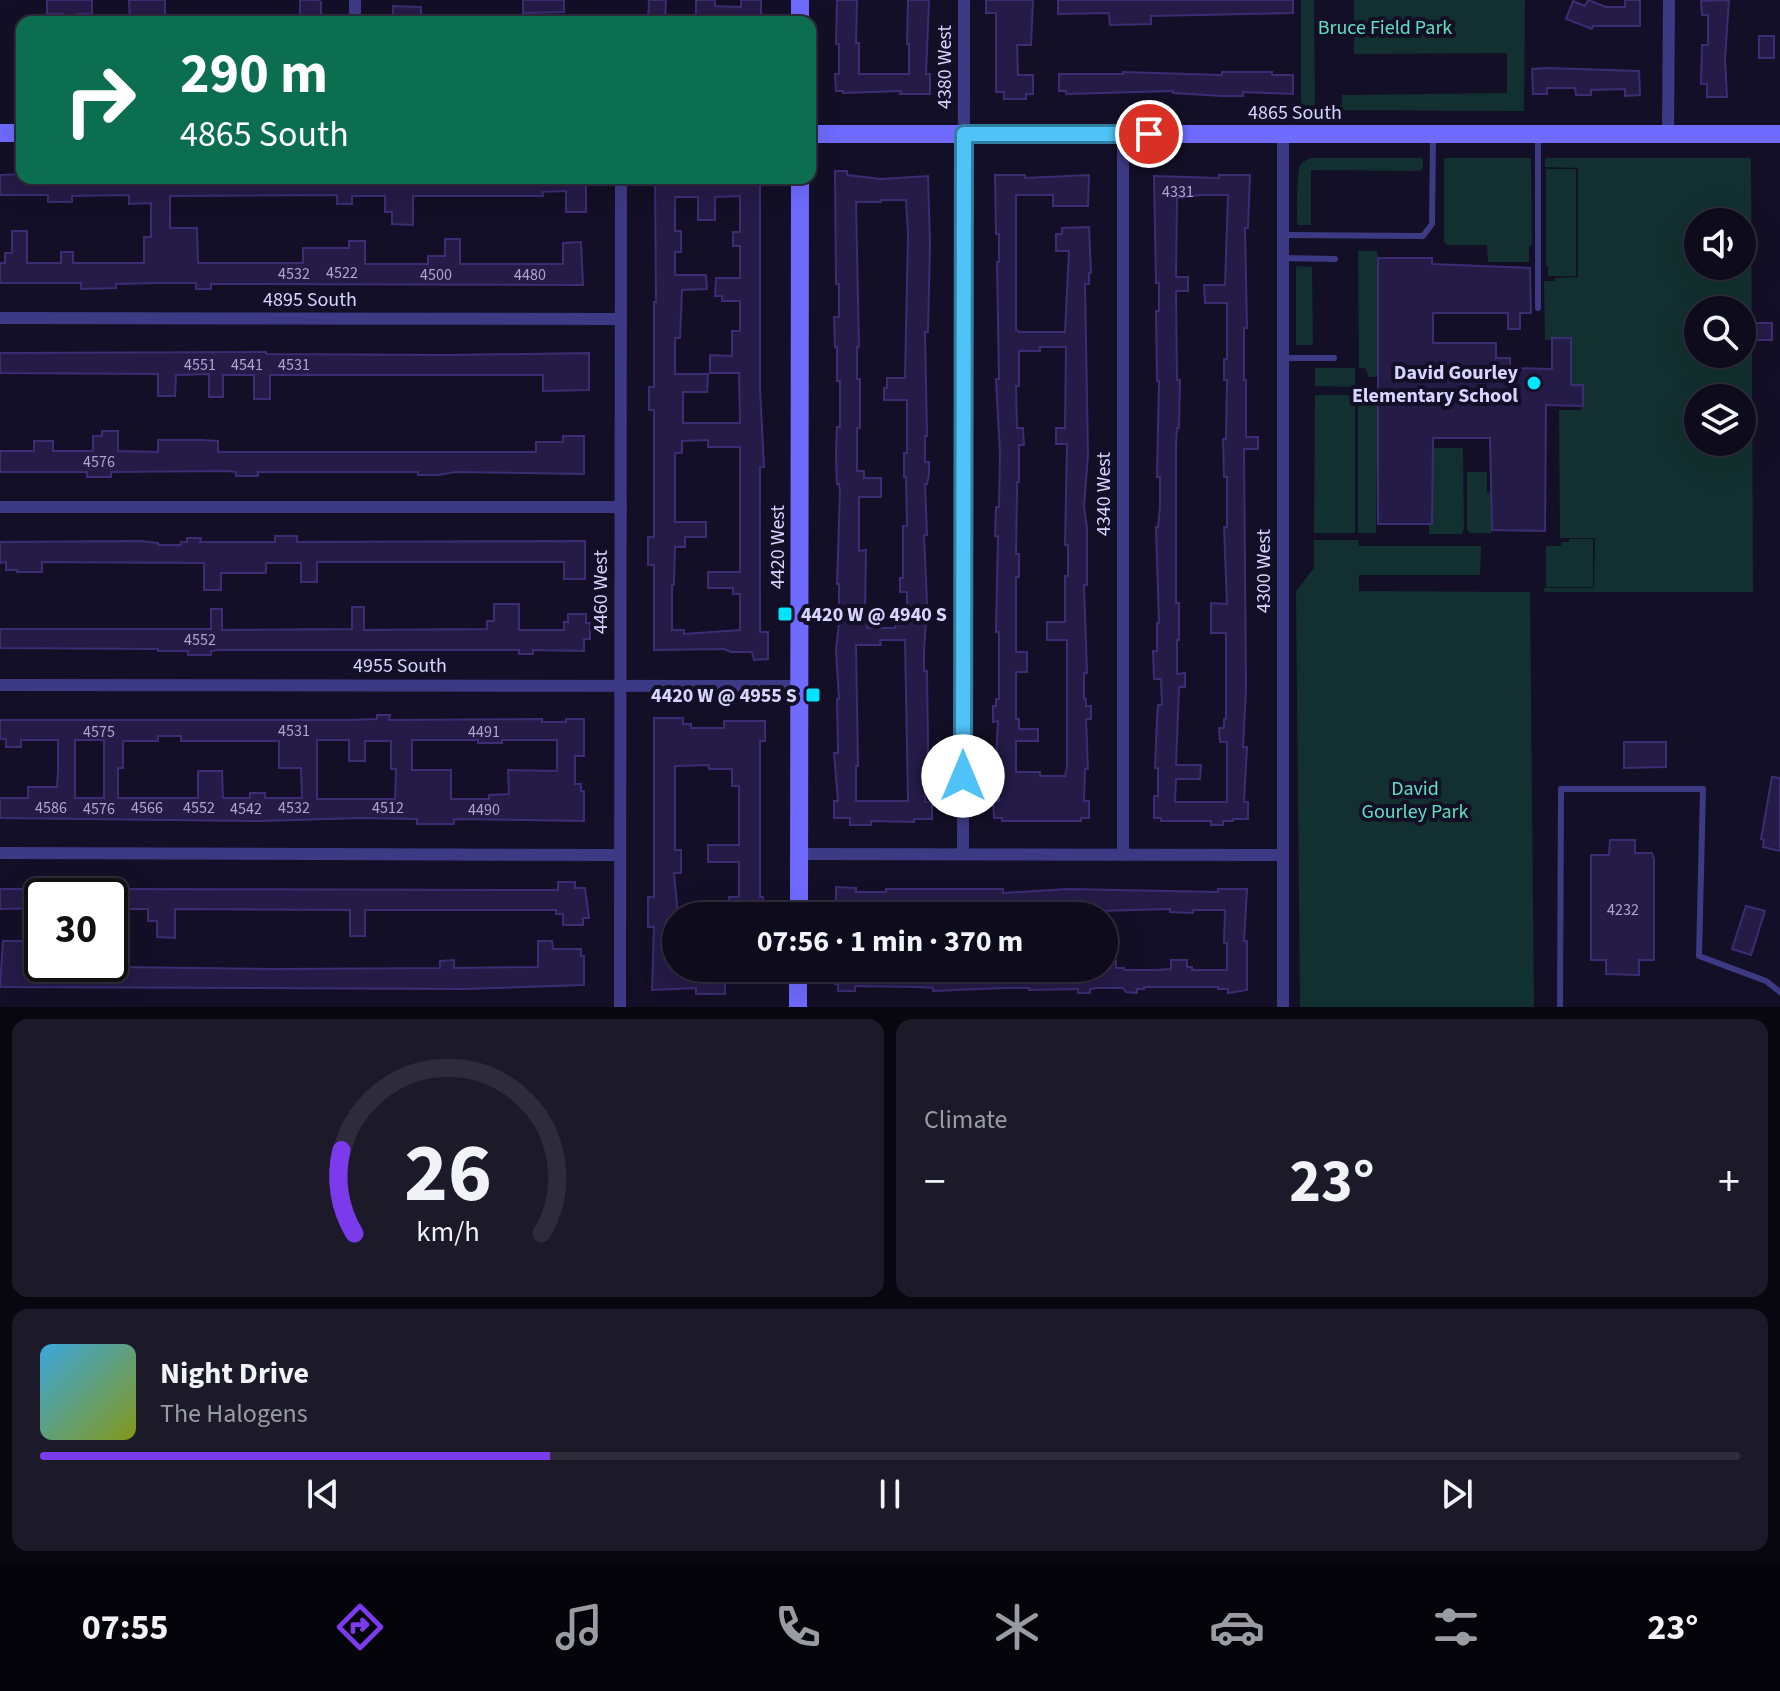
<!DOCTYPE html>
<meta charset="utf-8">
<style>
body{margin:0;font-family:"Source Sans 3",sans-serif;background:#1c1929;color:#f1f3f6;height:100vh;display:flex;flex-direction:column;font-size:30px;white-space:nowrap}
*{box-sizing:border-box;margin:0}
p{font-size:26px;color:#9b9ba3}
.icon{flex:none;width:44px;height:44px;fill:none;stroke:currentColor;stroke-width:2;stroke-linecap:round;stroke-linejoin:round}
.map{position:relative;height:1007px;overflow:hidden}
.details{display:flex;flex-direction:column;gap:12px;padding:12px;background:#08060f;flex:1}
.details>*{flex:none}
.guide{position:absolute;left:16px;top:16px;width:800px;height:168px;border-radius:16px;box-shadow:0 8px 32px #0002,0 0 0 2px #2e2b3b;background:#0b6e4f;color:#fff;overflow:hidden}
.controls{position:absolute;left:1684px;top:208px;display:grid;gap:16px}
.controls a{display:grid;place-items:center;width:72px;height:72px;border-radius:50%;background:#0e0b1c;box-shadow:0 8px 32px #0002,0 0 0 2px #2e2b3b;font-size:40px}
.speed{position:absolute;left:24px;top:878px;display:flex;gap:16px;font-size:40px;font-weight:700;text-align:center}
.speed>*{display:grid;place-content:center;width:104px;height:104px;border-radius:50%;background:#0e0b1c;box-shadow:0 8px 32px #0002,0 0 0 2px #2e2b3b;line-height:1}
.speed .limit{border:4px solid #111;border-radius:12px;background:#fff;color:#111}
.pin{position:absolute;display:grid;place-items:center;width:68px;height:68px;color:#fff;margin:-34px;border:4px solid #fff;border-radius:50%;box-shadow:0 2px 8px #0007}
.me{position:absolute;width:88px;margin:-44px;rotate:0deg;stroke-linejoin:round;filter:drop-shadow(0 0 6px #0008)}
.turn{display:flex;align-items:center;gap:28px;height:168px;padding:0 32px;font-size:36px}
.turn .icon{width:104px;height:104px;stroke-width:2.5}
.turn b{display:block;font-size:56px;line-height:68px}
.big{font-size:60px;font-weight:700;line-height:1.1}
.details .card{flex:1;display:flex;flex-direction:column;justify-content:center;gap:12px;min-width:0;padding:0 28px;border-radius:16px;background:#1c1929}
.details .dial{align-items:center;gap:0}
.dial svg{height:208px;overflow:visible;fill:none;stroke:#2e2b3b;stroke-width:7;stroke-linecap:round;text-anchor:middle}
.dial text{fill:#f1f3f6;stroke:none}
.song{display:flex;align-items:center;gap:24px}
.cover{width:96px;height:96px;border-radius:12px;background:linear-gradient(135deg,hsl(200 70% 55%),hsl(70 70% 35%))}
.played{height:8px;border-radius:4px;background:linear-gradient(90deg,#7c3aed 30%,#2e2b3b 30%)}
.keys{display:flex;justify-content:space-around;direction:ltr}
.heat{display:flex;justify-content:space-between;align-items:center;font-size:44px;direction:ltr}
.details .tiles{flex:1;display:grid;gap:12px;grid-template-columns:1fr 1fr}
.card:last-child{grid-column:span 2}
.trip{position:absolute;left:662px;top:902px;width:456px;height:80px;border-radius:40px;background:#0e0b1c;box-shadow:0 8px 32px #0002,0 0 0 2px #2e2b3b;font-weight:700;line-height:80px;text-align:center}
.tabs{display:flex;height:128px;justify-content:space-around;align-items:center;background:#06040b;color:#9b9ba3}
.tabs .icon{width:56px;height:56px}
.tabs .selected{color:#7c3aed}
.tabs b{font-size:36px;color:#f1f3f6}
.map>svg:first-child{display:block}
.green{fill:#12302f;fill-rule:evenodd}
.building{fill:#241b47;stroke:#3b2d73;stroke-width:2;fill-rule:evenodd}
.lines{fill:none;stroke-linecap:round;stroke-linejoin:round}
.lane{stroke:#3d3a85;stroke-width:6}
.street{stroke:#3d3a85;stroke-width:12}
.secondary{stroke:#6f6bff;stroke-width:18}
.route-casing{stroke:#337fa1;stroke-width:20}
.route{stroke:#4fc3f7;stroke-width:14}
.poi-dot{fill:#00e5ff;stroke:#130f26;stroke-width:3}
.labels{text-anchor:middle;stroke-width:8;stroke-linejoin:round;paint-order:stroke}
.number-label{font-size:16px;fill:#aca6d1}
.park-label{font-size:20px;fill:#5fe0c0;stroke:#130f26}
.street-label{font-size:20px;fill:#d9d4ff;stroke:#130f26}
.poi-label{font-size:20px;font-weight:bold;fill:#d9d4ff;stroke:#130f26;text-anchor:end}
</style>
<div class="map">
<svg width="1780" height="1007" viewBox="0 0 1780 1007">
<rect width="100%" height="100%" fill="#130f26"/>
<g class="green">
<path d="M1301 0H1314L1315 106 1342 105V95L1507 93V53L1354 54V0H1525L1524 111 1301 110Z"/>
<path d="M1310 158H1423V168L1420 171 1311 170V225H1298C1296 220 1297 172 1300 166 1302 161 1306 161 1310 158Z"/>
<path d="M1444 158H1531L1532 245 1529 246V262H1488L1487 245H1447L1444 241Z"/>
<path d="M1545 158H1751L1753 592H1544V588H1594L1595 538H1560L1559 410H1581L1583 386 1571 385V338L1545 340 1544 281H1555V278L1578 277V168L1545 167ZM1698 222H1742V266H1698ZM1698 310H1742V354H1698ZM1698 398H1742V442H1698Z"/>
<path d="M1546 169H1576V276H1548V266H1546Z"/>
<path d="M1358 251H1376L1378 254V377H1369L1365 368H1359Z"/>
<path d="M1296 266 1312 267 1313 345H1296Z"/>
<path d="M1315 368H1355V387L1315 386Z"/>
<path d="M1315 395H1355V533H1314Z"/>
<path d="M1358 396H1378L1376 533H1358Z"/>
<path d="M1433 448H1463L1464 529 1462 534H1429V524L1432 523Z"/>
<path d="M1467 472H1487V492L1492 493V533H1469L1467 529Z"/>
<path d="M1569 539H1593V587H1546V546H1561V542H1569Z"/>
<path d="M1314 540H1358L1359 546H1481L1480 575H1359V591L1530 592 1534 1007H1300L1296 591 1314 568Z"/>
</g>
<g class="building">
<path d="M47 0H92V14H77V22H63V14H47Z"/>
<path d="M129 0H165V22H130Z"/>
<path d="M300 0H318L321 2V18H300Z"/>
<path d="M523 0H564V12L523 13Z"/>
<path d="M649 0H666L665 22H648Z"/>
<path d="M696 0H715V6L741 7V0H761V22L710 21V16H696Z"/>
<path d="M837 0H857L856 43H859V74H909V44H907L908 0H929L926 74H930V94H900L901 91 843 93V91H836L835 74H839V44H836Z"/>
<path d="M986 0H1033L1031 45H1017L1018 75H1033V94H1026V99H1004V92H996V13H986Z"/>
<path d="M1058 0H1293V13L1151 16V24L1110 25 1109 13 1058 14Z"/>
<path d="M1588 0 1606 7H1625V0H1640V26H1593L1592 29 1566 19 1573 1 1585 6Z"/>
<path d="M1729 0 1725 59 1727 97H1707V84H1701L1702 45H1708V15H1702L1701 1Z"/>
<path d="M393 6 421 7V22H393Z"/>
<rect x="1759" y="36" width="15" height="22"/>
<path d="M1547 68 1639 71 1640 95 1625 96V89L1591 90V95H1576L1575 88H1547V94H1533L1532 69Z"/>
<path d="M1123 72 1222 75V72H1272V75H1293V94L1243 92V96H1222L1173 93V91L1066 94V91H1059V74H1123Z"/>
<path d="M835 171H847V175L881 179 928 176 930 242 928 332H925L927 436H925V462H929V475L927 484H925L927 535H924L927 603 924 651V671H927L928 747 925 802H932V819H914V822L871 821V825H850V818H834V801H838L834 753H838L837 699H839L836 650 839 622V584H837L840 491 839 484H837L836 455 837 427H840V381H837V347H835L834 317H839V284H836ZM881 200H906L908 234 905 378H887V388H884V400H907V453H904V477H906L907 526H903V578H900V592H907V623H896L895 628H867V613H865L866 550 859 551V497H881V478H864V471H857V428H860V379H857V347H859L856 202H881ZM880 640H905L908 801H856V766H858L856 645H881Z"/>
<path d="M22 174V178H586V212H566V191L542 192 543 196H413V225L392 224V212H385V196H352V204H337V195L170 196V228H197L198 263H303V248H349V241H365V264H428V256H445V239H460V264H563V243L581 242 583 285 211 284V289H196V283H158L116 284V288L81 289V283H0V263H5V253H12V231H27V263H61V252H73V263H144V237H151V203L129 204V195L72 196V202H48V195H0V175Z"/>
<path d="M995 175H1025V178L1089 175 1088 206H1053V195H1016V330L1020 332H1065L1069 251H1056V234H1062V228L1089 227 1091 273H1089V284H1085L1088 455 1084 507 1087 528V585H1084L1087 673H1084V699H1086V706H1091V719H1086L1088 769H1085L1084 801H1089V818H1081V821H1002V818H994L993 801H999V777H995L998 721 993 722V706H996V699H999V632H996L998 536H995L996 507H999L1000 453 996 379H999L997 262H999V234H996ZM1040 347H1066L1065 428H1056V444H1067L1065 545H1068V576H1065V622H1047V640H1067V767L1065 776H1040V772H1016V741H1038V729H1019V719H1016V672H1027V652H1016V577H1019V554H1016L1017 491V482H1019V445H1024L1023 428H1017L1016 386H1019V351H1040Z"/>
<path d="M1219 175H1250L1248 228H1245L1247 328H1244V380H1246V437H1258V449H1244L1246 689 1243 747H1247L1244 802H1248V819H1233V821H1223V825H1211V821H1161V818H1154V796H1158V768H1155L1157 719 1158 705H1162L1161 679H1154L1153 651H1157V623H1159L1156 527H1158L1160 507V477H1157L1159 381H1157L1156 311H1159V283H1156L1154 176 1219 178ZM1201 195H1228L1225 285H1204L1205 303H1227V359H1224V380H1227L1226 439H1223L1224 477H1227V527H1224L1227 604 1211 603V633H1226V719H1224V728H1219L1220 742H1227V802H1175L1176 779H1200L1201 765H1176L1179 687H1185V673L1177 674V640H1179V603H1176V444L1177 428H1179L1180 380H1177L1176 291H1188V277H1176L1177 198Z"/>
<path d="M655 178H719V183H744V178H760V389L764 467H760V632H768V659L754 660 752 652H731L724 649 654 650V565H648V537H654V410H649V387H654V302H656ZM740 196V232H733V246H740V278H716L715 296H722V301H740V331H732V356L710 355V373H739L740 423H683V392H707L708 374H675V338H680L682 290 707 289 706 275H675V252H681V231H675V197H698V220H715V197ZM708 440V447H740V572H708V588H733V594H740V630L684 634V630H672V585H674L675 547H685V537H706V522H675V453H682V441Z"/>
<path d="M1378 258H1432V264L1530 268 1531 313H1520V329H1508V313H1433V343H1496V358H1510V368L1552 369V338H1571V385H1583V406L1546 405 1545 531 1492 530 1490 438H1433L1432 524H1378Z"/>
<path d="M1753 323H1772V340H1754Z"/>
<path d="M266 352V354L448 355 589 353V390L543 391V375H270V399H254V375H223V397H209V374L176 375 175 396H158V374L0 373V353Z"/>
<path d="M102 431H118V451L158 452V440H202L218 441V452H536V442H563V436H584V474L456 472 438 475H418V472H258V476H236V472L229 471 111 472V477H87V472H0V451H34V441H53V451H93V436H102Z"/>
<path d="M275 536H297V542L585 541V579H564V562H317V582H301V563H266V573H221V590H204V563L42 562V572H17V570H6V562L0 563V542L141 541 158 543V545H181V542H187V538H201L200 542H275Z"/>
<path d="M494 604H519V630H564V622H568V614H586V623H590V639H584V651L533 650V654H519V650H218L211 651V655H188V651H158V649L0 648V629H211V609H222V630L352 629V607H364V630L487 629V621H494Z"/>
<path d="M377 715H390L389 720 542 719V722H566V719H584V756H575V784H581V791H584V821L454 819V824H417V819L361 818 260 821 0 818V798H28V787H57L58 770V740H21V747H6V739H0V720H351L377 719ZM158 736H181V741H279V768H301L302 798H265V793H250V798H223L222 771H198V798H118V768H123V741H158ZM75 740H104V798H75ZM317 740H349V761H365V741H391V769H396L395 799H317ZM412 740H478V743H502V740H557V771L508 770 509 794 489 795V799H451V770H412Z"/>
<path d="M654 718H683V724H691V728H724V721H765V741H760V897H763V916H730L729 897H739V862H708V845H739V786H732V769H709V765L675 766V850H681V873H674L678 915H674L672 934 673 968H759V983H725V994H696V988L652 990 654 927H648V897H654Z"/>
<path d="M1624 742H1666V767L1624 768Z"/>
<path d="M1772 777 1780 778V851L1763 847 1764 840 1761 839Z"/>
<path d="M1610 840H1635V853H1652L1654 859V960H1639V975L1606 974V960H1591V855H1609Z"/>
<path d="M558 882H575V888H585L589 918H583V925H563V914H556V910H365V936H350V910L175 909V938L157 937V921H148V909H110V889L558 890Z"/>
<path d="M836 887 856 888V892H886V889H1003V893L1068 889 1218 892V889H1247L1244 941H1247V990L1228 993V989H1218V987H1144V989H1137V993L1126 992 1123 988H1097L1090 989V993H1078V989L1029 990V988H1003L933 991V988L919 987 855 986V991H838V984H835V968L1060 970 1104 968V961H1116V968H1124V970H1155L1171 969V960H1187V967H1192V970H1227V943H1224L1225 910H1193V913L1170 912V909L1097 911 1050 909 1030 910V914L1013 913V909H956V912L856 909V916H836Z"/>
<path d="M0 889H42V908L0 909Z"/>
<path d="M1746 906 1765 911 1751 955 1732 949Z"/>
<path d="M3 941H26V967L70 964V968H103V964H118V967L275 969 440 968V961L454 960V968L538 967V941H552L553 949H581V956H584V985L465 989 0 987Z"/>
</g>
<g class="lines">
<g class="lane">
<path d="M1283 235 1423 236 1432 224 1433 138"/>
<path d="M1283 258 1335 259"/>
<path d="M1538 308V136"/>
<path d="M1283 358H1334"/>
<path d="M1560 1007 1561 789H1703L1699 956 1766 981 1780 992"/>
</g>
<g class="street">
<path d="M355 22V0"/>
<path d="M1123 134V855"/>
<path d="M1283 134V1007"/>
<path d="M1668 134 1669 0"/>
<path d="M0 318 621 319"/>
<path d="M0 507H621"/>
<path d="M0 685 799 686"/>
<path d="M0 853 620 855"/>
<path d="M799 854 1283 855"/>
<path d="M963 854 964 0"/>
<path d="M620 1007 621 178"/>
</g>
<g class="secondary">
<path d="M800 22V0"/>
<path d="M0 133H22"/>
<path d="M810 134H1780"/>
<path d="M799 916 800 178"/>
<path d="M798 1007V968"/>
</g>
</g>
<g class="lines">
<defs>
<path id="route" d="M963 776 964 134H1149"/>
</defs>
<use href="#route" class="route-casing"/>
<use href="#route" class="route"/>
</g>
<g class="poi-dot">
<circle cx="1534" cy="383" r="8"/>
<rect x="777" y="606" width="16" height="16" rx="4"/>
<rect x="805" y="687" width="16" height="16" rx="4"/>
</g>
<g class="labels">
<g class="number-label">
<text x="1178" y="197">4331</text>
<text x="342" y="278">4522</text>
<text x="294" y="279">4532</text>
<text x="436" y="280">4500</text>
<text x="530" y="280">4480</text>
<text x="200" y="370">4551</text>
<text x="247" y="370">4541</text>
<text x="294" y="370">4531</text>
<text x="99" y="467">4576</text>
<text x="200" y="645">4552</text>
<text x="294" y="736">4531</text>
<text x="99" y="737">4575</text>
<text x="484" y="737">4491</text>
<text x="51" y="813">4586</text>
<text x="147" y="813">4566</text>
<text x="199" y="813">4552</text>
<text x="294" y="813">4532</text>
<text x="388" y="813">4512</text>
<text x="99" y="814">4576</text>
<text x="246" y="814">4542</text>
<text x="484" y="815">4490</text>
<text x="1623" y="915">4232</text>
</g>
<g class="park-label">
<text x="1385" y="34">Bruce Field Park</text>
<text x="1415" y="795">David<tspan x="1415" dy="23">Gourley Park</tspan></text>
</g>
<g class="street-label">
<text transform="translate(944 67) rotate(-90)" y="7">4380 West</text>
<text x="1295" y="119">4865 South</text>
<text x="310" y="306">4895 South</text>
<text transform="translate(1103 494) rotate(-90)" y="7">4340 West</text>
<text transform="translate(777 547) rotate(-90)" y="7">4420 West</text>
<text transform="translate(1263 571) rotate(-90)" y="7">4300 West</text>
<text transform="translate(600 592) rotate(-90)" y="7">4460 West</text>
<text x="400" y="672">4955 South</text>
</g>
<g class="poi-label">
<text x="1518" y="379">David Gourley<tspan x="1518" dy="23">Elementary School</tspan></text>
<text x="801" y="621" text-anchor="start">4420 W @ 4940 S</text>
<text x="797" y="702">4420 W @ 4955 S</text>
</g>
</g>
</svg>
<div class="controls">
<a><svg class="icon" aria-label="sound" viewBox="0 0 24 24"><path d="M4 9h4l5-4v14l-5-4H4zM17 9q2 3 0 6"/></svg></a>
<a><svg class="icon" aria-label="search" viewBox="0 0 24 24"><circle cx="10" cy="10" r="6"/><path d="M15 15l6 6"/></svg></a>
<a><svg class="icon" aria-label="layers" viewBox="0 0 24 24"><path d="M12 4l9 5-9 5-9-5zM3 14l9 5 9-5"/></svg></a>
</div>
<div class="speed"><div class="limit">30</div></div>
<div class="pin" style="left:1149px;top:134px;background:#d93025"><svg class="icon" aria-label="arrive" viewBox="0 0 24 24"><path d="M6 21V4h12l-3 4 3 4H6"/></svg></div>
<svg class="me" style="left:963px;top:776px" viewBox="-20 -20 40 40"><circle r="19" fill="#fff"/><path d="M0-13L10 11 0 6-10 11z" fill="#4fc3f7"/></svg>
<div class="trip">07:56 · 1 min · 370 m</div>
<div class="guide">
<div class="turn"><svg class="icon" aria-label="right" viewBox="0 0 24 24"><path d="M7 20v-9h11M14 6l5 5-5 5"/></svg><div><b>290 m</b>4865 South</div></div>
</div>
</div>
<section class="details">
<div class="tiles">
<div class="card dial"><svg viewBox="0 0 100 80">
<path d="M14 69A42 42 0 1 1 86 69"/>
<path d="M14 69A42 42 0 0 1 9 37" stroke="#7c3aed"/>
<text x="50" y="56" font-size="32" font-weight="700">26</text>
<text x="50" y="72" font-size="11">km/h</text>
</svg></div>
<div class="card"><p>Climate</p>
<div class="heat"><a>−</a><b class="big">23°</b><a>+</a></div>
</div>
<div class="card">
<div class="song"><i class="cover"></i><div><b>Night Drive</b><p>The Halogens</p></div></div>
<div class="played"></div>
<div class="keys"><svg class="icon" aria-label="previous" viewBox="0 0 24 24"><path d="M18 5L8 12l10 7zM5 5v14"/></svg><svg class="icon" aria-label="pause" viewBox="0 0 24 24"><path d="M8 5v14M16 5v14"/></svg><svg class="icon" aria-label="next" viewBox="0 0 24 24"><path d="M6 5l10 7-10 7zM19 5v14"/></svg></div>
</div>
</div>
</section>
<nav class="tabs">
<b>07:55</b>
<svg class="icon selected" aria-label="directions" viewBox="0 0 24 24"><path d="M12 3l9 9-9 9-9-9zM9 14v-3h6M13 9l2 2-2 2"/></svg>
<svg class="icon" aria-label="music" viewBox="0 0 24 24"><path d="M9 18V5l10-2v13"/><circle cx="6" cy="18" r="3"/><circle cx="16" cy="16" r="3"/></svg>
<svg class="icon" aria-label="phone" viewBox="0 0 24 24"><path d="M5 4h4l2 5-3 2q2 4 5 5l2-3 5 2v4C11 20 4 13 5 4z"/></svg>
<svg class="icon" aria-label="climate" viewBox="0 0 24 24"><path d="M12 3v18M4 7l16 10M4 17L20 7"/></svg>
<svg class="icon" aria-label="car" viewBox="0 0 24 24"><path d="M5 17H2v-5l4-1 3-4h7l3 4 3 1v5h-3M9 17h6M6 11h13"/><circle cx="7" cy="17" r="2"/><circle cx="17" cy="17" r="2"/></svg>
<svg class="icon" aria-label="filters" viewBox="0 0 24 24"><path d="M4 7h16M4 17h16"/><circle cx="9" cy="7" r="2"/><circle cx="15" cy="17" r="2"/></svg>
<b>23°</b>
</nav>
